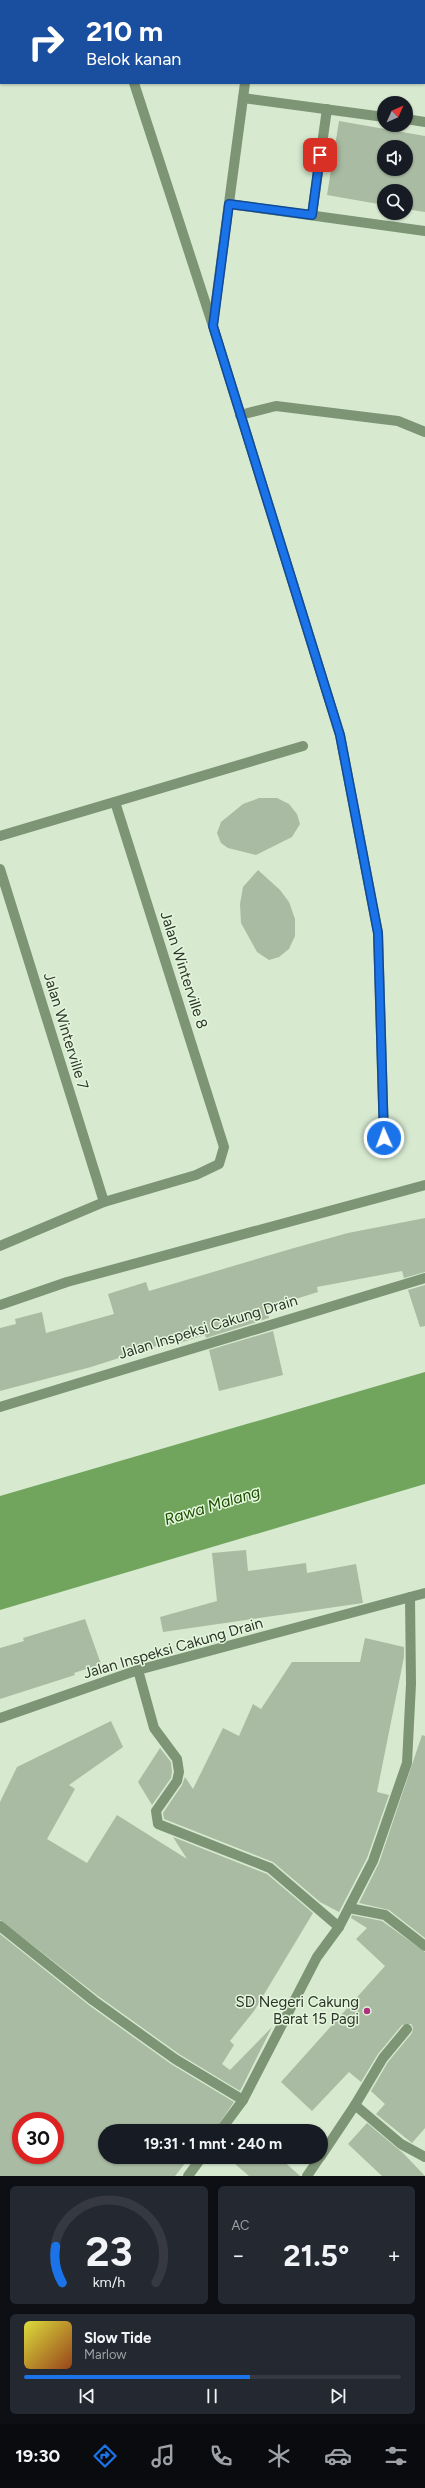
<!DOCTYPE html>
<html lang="id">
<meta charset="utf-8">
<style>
body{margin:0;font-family:Figtree,sans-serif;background:#242831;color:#f1f3f6;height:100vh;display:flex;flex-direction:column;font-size:15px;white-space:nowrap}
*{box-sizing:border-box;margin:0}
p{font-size:13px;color:#9ea1a6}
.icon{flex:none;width:22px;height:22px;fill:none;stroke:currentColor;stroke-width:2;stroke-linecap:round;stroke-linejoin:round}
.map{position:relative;height:2176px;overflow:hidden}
.side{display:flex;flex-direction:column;gap:10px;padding:10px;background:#0d0f14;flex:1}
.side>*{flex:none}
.guide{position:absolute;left:0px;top:0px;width:425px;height:84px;box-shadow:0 1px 3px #0004;background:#1a4fa0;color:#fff;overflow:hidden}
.needle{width:26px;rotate:45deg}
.controls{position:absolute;left:377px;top:96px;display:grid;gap:8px}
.controls a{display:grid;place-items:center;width:36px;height:36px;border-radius:50%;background:#171b24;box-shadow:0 1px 3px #0004;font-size:20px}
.speed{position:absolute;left:12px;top:2112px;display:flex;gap:8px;font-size:20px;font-weight:700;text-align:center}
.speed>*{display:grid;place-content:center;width:52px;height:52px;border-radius:50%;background:#171b24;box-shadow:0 1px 3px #0004;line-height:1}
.speed .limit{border:6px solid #d22;background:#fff;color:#111}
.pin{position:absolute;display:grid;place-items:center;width:34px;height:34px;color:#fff;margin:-17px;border-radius:8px;box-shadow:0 2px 6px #0006}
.me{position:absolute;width:44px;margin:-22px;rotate:358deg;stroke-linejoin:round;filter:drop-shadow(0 0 3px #0008)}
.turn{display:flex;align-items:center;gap:14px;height:84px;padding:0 20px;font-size:18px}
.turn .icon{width:52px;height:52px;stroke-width:2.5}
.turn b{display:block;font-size:28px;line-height:34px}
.big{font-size:30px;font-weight:700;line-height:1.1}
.side .card{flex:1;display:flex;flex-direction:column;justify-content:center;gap:6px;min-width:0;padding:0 14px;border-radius:6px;background:#242831}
.side .dial{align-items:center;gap:0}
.dial svg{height:104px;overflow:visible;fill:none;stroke:#363941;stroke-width:7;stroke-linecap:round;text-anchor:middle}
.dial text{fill:#f1f3f6;stroke:none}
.song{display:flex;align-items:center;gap:12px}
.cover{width:48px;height:48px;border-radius:6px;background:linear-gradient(135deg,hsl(60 70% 55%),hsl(20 70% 35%))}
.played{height:4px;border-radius:2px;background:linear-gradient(90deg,#1a73e8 60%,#363941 60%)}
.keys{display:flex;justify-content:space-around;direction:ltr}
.heat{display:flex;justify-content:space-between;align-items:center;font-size:22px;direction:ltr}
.side .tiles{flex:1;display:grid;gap:10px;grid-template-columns:1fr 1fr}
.card:last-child{grid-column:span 2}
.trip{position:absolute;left:98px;top:2124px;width:230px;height:40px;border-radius:20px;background:#171b24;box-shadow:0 1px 3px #0004;font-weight:700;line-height:40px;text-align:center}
.tabs{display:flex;height:64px;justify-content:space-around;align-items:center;background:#090b0e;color:#9ea1a6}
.tabs .icon{width:28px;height:28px}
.tabs .active{color:#1a73e8}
.tabs b{font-size:18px;color:#f1f3f6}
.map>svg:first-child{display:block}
.water{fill:#71a55d}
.building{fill:#a9bba2;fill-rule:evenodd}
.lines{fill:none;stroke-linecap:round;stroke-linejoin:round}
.minor{stroke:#7d9475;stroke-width:10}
.route-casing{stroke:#114b97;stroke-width:10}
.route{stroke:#1a73e8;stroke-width:7}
.poi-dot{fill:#b0317f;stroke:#e4f7dd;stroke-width:1.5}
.labels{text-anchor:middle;stroke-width:3;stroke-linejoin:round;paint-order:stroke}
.street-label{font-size:15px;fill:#2d352b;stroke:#e4f7dd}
.poi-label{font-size:15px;fill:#2d352b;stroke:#e4f7dd;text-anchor:end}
.water-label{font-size:16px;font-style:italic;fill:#1d4f00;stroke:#e4f7dd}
</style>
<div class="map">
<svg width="425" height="2176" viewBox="0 0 425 2176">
<rect width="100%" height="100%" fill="#d7ead0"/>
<path class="water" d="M425 1372V1484L0 1610V1496Z"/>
<g class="building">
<path d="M339 121 425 136V212L406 209V191H384V205L327 195ZM384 147H406V169H384Z"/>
<path d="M259 798H277L289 804 297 814 300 824 292 837 256 855 228 848 221 843 217 833 221 822 243 804Z"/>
<path d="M258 870 280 890 289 902 295 919V936L289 949 279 957 269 960 257 952 241 923 240 904 243 887Z"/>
<path d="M425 1218V1272L404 1278 402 1271 317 1287 318 1292 267 1308 269 1318 206 1338 205 1335 176 1344 175 1340 91 1367 0 1391V1328L16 1324 15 1319 42 1312 46 1333 114 1314 108 1294 146 1282 149 1291 294 1248 348 1233Z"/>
<path d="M425 1285V1326L420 1327 408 1290Z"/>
<path d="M273 1331 283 1375 219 1391 209 1350Z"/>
<path d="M246 1550 248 1571 306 1563 307 1573 356 1564 363 1603 163 1632 160 1617 217 1601 212 1553Z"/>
<path d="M85 1619 101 1664 74 1673 75 1675 0 1699V1648L24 1641 23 1638Z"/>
<path d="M365 1638 404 1647V1657L377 1792 389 1795 367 1858 339 1912 320 1902 273 1862 164 1819 163 1813 182 1785 185 1777 193 1789 223 1728 239 1736 253 1704 261 1709 292 1662H360Z"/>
<path d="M111 1721 123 1747 69 1785 75 1789 47 1839 87 1863 117 1815 187 1859 173 1837 267 1874 313 1913 254 2011 230 2041 234 2045 222 2064 230 2070 272 2027 240 2091 179 2054 98 1996 0 1920V1802L17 1767Z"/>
<path d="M422 1735 425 1736V1938L389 1910 359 1903 379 1863Z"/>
<path d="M160 1748 171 1762 172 1772 171 1778 152 1805 138 1782Z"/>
<path d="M352 1915 382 1921 425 1952V2128L412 2143 376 2114 385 2104 371 2091 388 2062 412 2033 413 2027 411 2024 402 2025 378 2054 361 2082 349 2072 312 2111 281 2082 385 1966 356 1939 367 1928 351 1918Z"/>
<path d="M0 1934 90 2006 171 2064 234 2102 214 2131H105V2157H190L175 2176H0ZM21 2121H55V2155H21Z"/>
<path d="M367 2123 403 2153 425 2176H382L348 2144Z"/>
<path d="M227 2157H279L300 2176H249Z"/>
</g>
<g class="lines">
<g class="minor">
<path d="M105 0 106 1"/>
<path d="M258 1V0"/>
<path d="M134 83 213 326 340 735 378 933 384 1138"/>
<path d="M243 98 384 117"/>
<path d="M406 119 425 122"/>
<path d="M229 204 425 231"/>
<path d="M312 215 327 109"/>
<path d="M213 323 245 83"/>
<path d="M240 415 276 406 398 421 425 432"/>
<path d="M0 836 303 746"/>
<path d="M0 869 104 1202"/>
<path d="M0 1246 104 1202 196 1175 219 1164 224 1147 115 802"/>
<path d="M0 1305 67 1282 425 1185"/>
<path d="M0 1407 425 1278"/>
<path d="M138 1670 154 1728 177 1759 179 1772 177 1781 156 1811 158 1824 270 1868 339 1927"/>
<path d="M0 1718 138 1670 425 1593"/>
<path d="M349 1908 385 1915 425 1946"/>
<path d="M0 1926 94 2001 175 2059 243 2100"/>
<path d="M407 2029 383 2058 355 2105 401 2144 425 2157"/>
<path d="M220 2131 243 2100 317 1957 339 1927 373 1861 407 1763 411 1684 410 1597"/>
<path d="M321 2156 355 2105"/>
<path d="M188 2176 202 2157"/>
<path d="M307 2176 320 2157"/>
</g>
</g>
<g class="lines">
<defs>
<path id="route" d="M320 155 312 215 229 204 213 326 340 735 378 933 384 1138"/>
</defs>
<use href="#route" class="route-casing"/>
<use href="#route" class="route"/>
</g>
<circle class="poi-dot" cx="367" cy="2011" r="4"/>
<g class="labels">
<g class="street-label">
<text transform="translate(184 970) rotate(72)" y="5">Jalan Winterville 8</text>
<text transform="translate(66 1031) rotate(73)" y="5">Jalan Winterville 7</text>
<text transform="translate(208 1327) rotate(-17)" y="5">Jalan Inspeksi Cakung Drain</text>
<text transform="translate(173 1648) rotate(-16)" y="5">Jalan Inspeksi Cakung Drain</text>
</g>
<g class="poi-label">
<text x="359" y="2007">SD Negeri Cakung<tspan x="359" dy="17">Barat 15 Pagi</tspan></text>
</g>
<g class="water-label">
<text transform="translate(212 1505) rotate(-17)" y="6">Rawa Malang</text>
</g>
</g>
</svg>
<div class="controls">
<a><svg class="needle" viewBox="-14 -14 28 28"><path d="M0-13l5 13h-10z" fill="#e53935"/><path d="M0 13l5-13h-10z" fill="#9ea1a6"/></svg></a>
<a><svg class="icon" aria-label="sound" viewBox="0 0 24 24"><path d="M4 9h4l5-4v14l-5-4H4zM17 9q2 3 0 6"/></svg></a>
<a><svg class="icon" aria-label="search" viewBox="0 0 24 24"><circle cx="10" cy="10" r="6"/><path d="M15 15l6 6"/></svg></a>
</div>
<div class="speed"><div class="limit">30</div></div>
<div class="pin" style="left:320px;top:155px;background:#d93025"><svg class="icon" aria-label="arrive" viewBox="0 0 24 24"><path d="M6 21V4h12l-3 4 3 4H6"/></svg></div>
<svg class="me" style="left:384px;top:1138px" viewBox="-20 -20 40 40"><circle r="17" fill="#1a73e8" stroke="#fff" stroke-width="3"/><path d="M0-11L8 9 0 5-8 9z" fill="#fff"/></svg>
<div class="trip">19:31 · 1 mnt · 240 m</div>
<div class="guide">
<div class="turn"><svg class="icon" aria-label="right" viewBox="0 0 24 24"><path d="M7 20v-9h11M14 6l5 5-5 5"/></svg><div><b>210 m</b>Belok kanan</div></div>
</div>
</div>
<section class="side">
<div class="tiles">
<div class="card dial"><svg viewBox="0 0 100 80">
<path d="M14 69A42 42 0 1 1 86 69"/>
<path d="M14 69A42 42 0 0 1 9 41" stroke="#1a73e8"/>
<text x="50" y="56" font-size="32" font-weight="700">23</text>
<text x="50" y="72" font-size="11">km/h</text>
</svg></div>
<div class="card"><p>AC</p>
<div class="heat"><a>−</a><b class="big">21.5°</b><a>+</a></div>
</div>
<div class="card">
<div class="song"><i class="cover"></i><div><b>Slow Tide</b><p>Marlow</p></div></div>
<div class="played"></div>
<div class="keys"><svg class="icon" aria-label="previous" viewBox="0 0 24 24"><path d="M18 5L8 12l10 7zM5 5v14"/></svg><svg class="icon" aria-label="pause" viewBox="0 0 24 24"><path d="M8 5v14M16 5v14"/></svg><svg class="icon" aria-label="next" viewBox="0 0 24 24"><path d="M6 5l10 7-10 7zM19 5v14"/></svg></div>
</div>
</div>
</section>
<nav class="tabs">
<b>19:30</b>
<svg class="icon active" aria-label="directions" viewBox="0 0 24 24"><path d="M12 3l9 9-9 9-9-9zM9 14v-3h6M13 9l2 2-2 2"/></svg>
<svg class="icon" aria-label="music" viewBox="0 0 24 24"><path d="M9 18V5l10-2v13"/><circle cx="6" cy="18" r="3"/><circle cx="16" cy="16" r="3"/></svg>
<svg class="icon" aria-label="phone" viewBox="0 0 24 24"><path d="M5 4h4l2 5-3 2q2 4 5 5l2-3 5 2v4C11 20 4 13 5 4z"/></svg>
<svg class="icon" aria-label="climate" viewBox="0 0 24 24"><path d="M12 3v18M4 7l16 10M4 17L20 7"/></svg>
<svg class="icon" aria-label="car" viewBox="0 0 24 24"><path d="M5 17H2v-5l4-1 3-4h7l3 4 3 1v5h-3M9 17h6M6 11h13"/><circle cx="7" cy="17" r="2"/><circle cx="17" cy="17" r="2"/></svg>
<svg class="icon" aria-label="filters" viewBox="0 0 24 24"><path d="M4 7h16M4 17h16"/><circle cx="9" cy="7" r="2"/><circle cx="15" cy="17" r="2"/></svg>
</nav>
